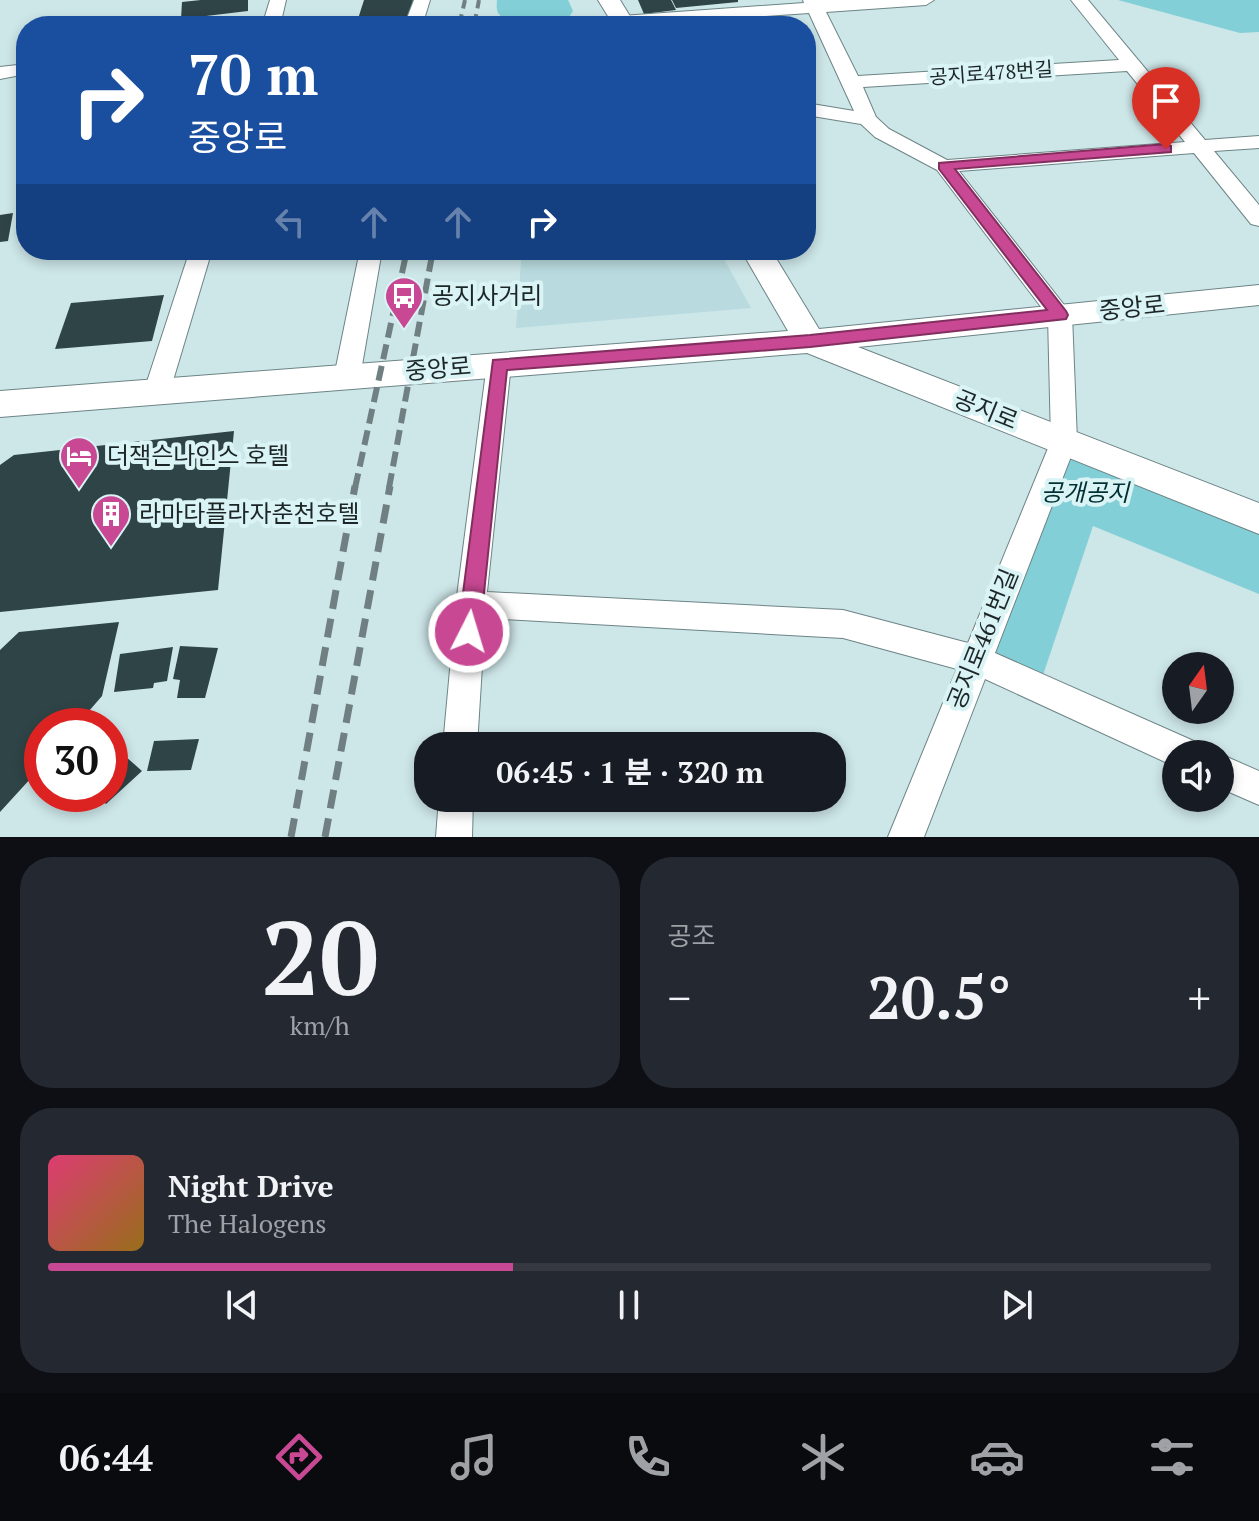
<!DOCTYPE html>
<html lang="ko">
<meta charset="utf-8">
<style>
body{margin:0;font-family:"PT Serif","Noto Sans KR",serif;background:#242831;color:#f1f3f6;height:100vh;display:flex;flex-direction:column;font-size:30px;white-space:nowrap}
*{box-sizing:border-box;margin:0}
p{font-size:26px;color:#9ea1a6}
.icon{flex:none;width:44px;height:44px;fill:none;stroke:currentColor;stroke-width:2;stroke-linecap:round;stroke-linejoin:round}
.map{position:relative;height:837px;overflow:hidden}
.side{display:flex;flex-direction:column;gap:20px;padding:20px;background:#0d0f14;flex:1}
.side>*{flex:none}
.top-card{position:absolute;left:16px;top:16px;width:800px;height:244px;border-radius:32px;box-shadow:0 4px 12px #0003;background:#1a4fa0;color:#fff;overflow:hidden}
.needle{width:52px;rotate:14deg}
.buttons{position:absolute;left:1162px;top:652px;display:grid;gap:16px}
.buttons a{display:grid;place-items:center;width:72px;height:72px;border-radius:50%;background:#171b24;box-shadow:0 4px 12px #0003;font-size:40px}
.speed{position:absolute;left:24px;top:708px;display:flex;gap:16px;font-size:40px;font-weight:700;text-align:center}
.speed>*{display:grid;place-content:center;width:104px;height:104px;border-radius:50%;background:#171b24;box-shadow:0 4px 12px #0003;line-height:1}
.speed .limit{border:12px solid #d22;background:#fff;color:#111}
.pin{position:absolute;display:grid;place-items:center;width:68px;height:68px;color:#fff;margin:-82px -34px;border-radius:50% 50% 50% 0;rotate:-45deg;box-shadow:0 0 8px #0007}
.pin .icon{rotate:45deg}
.me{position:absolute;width:88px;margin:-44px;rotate:5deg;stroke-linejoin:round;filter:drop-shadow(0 0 6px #0008)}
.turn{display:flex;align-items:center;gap:28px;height:168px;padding:0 40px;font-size:36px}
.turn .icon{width:104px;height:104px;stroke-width:2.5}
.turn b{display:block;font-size:56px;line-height:68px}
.lanes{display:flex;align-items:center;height:76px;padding:0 40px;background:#0003;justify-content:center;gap:40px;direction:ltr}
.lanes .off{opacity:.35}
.big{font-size:60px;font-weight:700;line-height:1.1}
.side .card{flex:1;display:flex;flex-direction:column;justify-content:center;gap:12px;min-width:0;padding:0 28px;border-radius:32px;background:#242831}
.side .dial{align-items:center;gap:0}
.dial b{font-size:104px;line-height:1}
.song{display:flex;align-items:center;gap:24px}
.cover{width:96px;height:96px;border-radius:12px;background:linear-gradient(135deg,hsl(340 70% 55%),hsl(40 70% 35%))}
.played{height:8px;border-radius:4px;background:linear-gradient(90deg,#c84893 40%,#363941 40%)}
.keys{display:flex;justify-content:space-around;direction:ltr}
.heat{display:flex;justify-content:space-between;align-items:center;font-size:44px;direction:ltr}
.side .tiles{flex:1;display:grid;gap:20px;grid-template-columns:1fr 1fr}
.card:last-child{grid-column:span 2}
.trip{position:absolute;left:414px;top:732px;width:432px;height:80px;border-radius:32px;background:#171b24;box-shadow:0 4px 12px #0003;font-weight:700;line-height:80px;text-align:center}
.tabs{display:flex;height:128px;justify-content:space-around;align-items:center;background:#090b0e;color:#9ea1a6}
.tabs .icon{width:56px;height:56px}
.tabs .selected{color:#c84893}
.tabs b{font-size:36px;color:#f1f3f6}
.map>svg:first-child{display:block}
.built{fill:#b9dbdf}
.green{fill:#82cfd7}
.building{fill:#2f4446}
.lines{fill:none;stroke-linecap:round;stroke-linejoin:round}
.minor-casing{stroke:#6d8486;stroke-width:2}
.tertiary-casing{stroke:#6d8486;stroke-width:2}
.minor{fill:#fff;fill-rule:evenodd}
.tertiary{fill:#fff;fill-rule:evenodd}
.rail-far2{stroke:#708082;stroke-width:4;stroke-dasharray:12 6;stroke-linecap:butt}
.rail-far1{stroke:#708082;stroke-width:6;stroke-dasharray:15 7;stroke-linecap:butt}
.rail{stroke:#708082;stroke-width:7;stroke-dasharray:19 10;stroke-linecap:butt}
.route{fill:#c84893;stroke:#822f60;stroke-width:2}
.labels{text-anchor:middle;stroke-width:8;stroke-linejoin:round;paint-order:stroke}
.far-street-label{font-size:20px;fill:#1d2627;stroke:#daf3f5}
.poi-label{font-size:24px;fill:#1d2627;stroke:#daf3f5;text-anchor:start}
.street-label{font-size:24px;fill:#1d2627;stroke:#daf3f5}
.park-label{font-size:24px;font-style:italic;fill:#013034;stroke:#daf3f5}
</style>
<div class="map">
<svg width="1259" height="837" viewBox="0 0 1259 837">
<rect width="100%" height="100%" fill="#cde6e8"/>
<path class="built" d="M522 250H719L751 308 516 328Z"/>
<g class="green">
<path d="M497 0H568L573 11 569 17 509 20C497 16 496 12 497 0Z"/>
<path d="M1118 0H1259V32L1240 33Z"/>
<path d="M1065 449 1259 525V594L1093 526 1040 684 986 658Z"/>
</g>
<g class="building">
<path d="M201 0H248V11L181 19 182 2Z"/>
<path d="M364 0H413L408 22H357Z"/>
<path d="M638 0H671L676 10 644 14Z"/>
<path d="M672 0H738V2L676 8Z"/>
<path d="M13 213 8 241 0 242V215Z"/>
<path d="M164 295 152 341 55 349 71 303Z"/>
<path d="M234 431 218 590 0 612V465L14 455Z"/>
<path d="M119 622 102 696 76 726H42V766L0 812V650L19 632Z"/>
<path d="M180 646 218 648 205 698H177L180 680 173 679Z"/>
<path d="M173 647 167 681 154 683 153 688 114 692 120 654Z"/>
<path d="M199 739 191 770 147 771 154 741Z"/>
<path d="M125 756 142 771 106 804 95 794H110V770Z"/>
</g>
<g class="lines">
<defs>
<g id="minor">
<path d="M270 0H286L280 26H262Z"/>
<path d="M414 0H430L422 26H404Z"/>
<path d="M803 0H934L926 5 826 12 858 76 1119 60 1071 0H1088L1205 140 1259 136V148L1214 151 1259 205V226L1251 224 1194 153 959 171 1072 315 1077 441 995 653 1196 742 1201 754H1176V767L985 679 924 837H888L957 669 843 638 485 618 477 746H443L456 604 487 364 490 358 499 355 508 358 511 364 487 592 843 610 968 643 1051 441 1048 316 937 170 875 137 861 124 806 115V103L854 111 809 13 626 26H543L552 21 804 3ZM1127 71 1185 142 947 160 889 129 876 117 863 87Z"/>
<path d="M26 64V74L0 79V67Z"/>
<path d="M190 250H212L169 394 165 401 156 404 147 401 143 394Z"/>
<path d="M360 250H382L360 377 356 384 347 386 338 384 334 377Z"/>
<path d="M1220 754 1259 771V805L1220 788Z"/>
<path d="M439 798H473L472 837H436Z"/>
</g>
<g id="tertiary">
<path d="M598 0H620L636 26H614Z"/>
<path d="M741 250H771L819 329 1259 285V305L858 347 1259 503V534L807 353 0 417V391L788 331Z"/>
</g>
</defs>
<use href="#minor" class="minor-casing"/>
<use href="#tertiary" class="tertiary-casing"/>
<use href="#minor" class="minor"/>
<use href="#tertiary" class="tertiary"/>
<g class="rail-far2">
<path d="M459 26 465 0"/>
<path d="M474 26 479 0"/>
</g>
<g class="rail-far1">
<path d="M355 488 407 250"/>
<path d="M389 488 433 250"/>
</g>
<g class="rail">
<path d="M291 837 355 486"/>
<path d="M325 837 390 486"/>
</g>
</g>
<path class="route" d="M1166 144 1171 146V152L955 169 1066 311 1068 315 1066 319 810 347 507 370 480 632 476 639 469 642 461 639 458 632 493 360 810 335 1047 310 939 169V163Z"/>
<defs>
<symbol id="bus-pin" viewBox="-11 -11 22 30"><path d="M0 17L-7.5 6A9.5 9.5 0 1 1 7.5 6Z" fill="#c84893" stroke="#daf3f5"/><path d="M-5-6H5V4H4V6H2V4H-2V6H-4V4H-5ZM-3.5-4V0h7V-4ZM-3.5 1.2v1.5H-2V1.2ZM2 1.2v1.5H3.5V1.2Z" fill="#fff"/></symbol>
<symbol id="hotel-pin" viewBox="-11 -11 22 30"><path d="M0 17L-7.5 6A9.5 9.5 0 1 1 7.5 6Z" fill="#c84893" stroke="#daf3f5"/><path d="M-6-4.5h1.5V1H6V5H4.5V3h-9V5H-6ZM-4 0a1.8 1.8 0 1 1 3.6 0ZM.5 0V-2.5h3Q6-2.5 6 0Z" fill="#fff"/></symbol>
<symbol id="building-pin" viewBox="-11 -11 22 30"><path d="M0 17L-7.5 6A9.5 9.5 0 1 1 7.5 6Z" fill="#c84893" stroke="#daf3f5"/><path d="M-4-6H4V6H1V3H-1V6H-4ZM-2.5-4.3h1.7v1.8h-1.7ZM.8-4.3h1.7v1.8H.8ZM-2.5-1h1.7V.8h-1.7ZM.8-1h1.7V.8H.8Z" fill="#fff"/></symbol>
</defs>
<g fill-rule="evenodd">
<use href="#bus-pin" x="382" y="274" width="44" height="60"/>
<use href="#hotel-pin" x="57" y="434" width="44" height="60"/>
<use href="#building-pin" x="89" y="492" width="44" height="60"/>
</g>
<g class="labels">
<g class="far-street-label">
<text transform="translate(991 73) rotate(-4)" y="7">공지로478번길</text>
</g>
<g class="poi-label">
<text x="432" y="304">공지사거리</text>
<text x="107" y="464">더잭슨나인스 호텔</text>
<text x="139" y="522">라마다플라자춘천호텔</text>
</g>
<g class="street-label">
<text transform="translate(1132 308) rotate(-6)" y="8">중앙로</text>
<text transform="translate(438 369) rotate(-5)" y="8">중앙로</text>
<text transform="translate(986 410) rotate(22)" y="8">공지로</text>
<text transform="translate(983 639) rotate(-68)" y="8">공지로461번길</text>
</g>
<g class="park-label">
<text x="1085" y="501">공개공지</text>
</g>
</g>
</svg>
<div class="buttons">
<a><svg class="needle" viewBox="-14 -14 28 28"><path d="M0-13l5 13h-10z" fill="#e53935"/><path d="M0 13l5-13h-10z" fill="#9ea1a6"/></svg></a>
<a><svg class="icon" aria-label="sound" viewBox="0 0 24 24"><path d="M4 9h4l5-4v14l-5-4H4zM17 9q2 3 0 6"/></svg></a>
</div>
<div class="speed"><div class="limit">30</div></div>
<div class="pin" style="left:1166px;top:149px;background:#d93025"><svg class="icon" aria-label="arrive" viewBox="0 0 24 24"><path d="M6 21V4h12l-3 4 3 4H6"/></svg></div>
<svg class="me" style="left:469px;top:632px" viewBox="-20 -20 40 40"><circle r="17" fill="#c84893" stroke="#fff" stroke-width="3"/><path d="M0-11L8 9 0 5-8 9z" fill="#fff"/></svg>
<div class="trip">06:45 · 1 분 · 320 m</div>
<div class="top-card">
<div class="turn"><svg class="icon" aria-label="right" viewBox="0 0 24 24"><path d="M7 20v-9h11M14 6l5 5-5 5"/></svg><div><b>70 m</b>중앙로</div></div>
<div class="lanes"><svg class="icon off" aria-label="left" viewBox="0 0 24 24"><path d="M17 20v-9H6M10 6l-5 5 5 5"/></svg><svg class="icon off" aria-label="ahead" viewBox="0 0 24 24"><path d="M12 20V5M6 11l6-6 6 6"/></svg><svg class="icon off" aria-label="ahead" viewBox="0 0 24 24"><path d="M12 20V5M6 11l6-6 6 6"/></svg><svg class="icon" aria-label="right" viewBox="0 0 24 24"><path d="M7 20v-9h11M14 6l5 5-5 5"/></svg></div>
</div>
</div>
<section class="side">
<div class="tiles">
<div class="card dial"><b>20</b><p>km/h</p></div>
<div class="card"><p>공조</p>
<div class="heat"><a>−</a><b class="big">20.5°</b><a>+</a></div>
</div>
<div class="card">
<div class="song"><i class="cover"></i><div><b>Night Drive</b><p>The Halogens</p></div></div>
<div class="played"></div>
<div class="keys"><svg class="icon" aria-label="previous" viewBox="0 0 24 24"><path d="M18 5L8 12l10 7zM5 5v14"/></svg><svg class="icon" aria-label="pause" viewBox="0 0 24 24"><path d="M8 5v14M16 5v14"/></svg><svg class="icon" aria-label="next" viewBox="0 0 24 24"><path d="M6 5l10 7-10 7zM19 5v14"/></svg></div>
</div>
</div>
</section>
<nav class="tabs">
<b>06:44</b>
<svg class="icon selected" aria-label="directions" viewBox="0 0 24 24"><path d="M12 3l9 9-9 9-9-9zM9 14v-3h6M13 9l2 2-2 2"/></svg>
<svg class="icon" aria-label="music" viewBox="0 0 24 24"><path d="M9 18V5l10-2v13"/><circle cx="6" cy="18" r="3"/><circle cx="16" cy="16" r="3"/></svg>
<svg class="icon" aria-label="phone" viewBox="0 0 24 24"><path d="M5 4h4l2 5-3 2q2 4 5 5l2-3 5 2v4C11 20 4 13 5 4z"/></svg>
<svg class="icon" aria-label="climate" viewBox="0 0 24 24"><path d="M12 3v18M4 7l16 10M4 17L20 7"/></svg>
<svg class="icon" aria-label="car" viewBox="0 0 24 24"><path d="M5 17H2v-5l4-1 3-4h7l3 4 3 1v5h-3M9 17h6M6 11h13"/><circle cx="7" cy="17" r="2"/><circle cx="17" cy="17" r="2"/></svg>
<svg class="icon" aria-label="filters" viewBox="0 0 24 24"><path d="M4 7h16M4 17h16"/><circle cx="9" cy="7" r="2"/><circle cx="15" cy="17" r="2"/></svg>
</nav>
